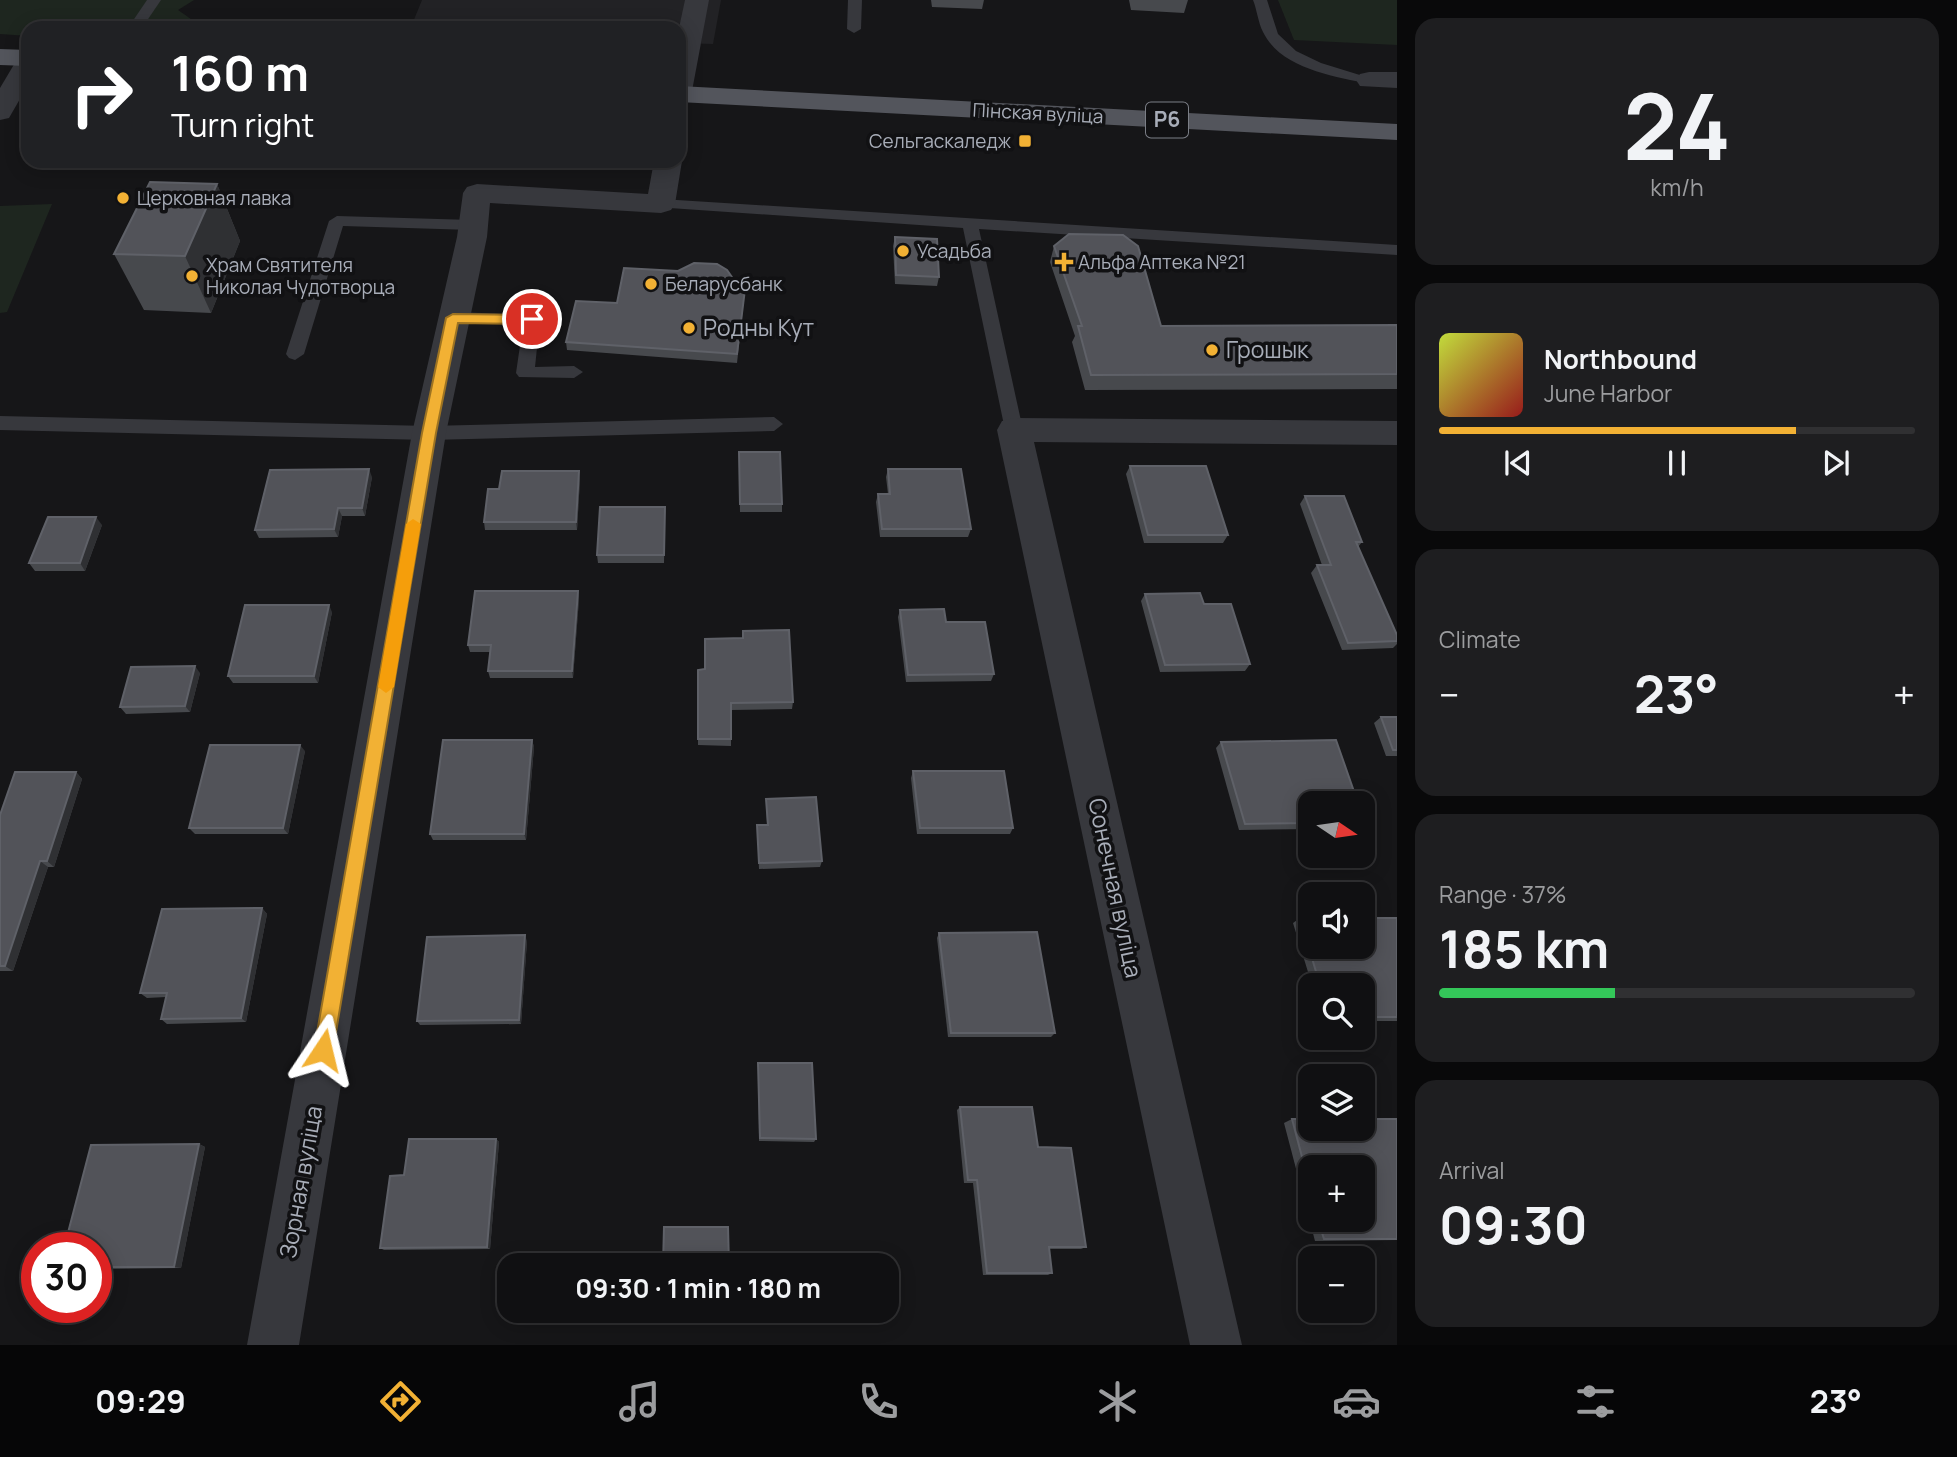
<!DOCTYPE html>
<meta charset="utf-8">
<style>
body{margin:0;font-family:Manrope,sans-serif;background:#1e1e20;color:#f1f3f6;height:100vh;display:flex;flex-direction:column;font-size:26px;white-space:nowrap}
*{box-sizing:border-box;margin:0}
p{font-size:23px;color:#9c9d9f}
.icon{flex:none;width:38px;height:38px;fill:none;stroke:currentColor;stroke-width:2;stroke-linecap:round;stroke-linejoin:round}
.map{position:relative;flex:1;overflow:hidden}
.sheet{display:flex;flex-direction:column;gap:18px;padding:18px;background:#09090a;width:560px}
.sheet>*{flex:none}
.top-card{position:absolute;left:21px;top:21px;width:665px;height:147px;border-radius:21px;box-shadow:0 4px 18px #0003,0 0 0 2px #303032;background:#202124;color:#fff;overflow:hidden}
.needle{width:46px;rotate:103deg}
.controls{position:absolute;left:1298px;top:791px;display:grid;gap:14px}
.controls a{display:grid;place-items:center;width:77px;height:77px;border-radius:14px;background:#101012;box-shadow:0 4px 18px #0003,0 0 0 2px #303032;font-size:35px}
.speed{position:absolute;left:21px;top:1232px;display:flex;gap:14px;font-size:35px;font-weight:700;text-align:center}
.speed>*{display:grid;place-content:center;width:91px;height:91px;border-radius:50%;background:#101012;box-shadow:0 4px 18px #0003,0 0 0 2px #303032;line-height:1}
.speed .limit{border:10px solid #d22;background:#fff;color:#111}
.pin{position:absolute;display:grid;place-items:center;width:60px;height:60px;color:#fff;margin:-30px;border:4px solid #fff;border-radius:50%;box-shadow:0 2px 7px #0007}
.me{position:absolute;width:77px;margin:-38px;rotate:10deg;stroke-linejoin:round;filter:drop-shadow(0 0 5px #0008)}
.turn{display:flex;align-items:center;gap:24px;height:147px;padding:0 35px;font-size:32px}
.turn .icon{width:91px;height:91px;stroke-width:2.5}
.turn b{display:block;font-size:49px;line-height:60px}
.big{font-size:52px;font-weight:700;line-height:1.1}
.sheet .tile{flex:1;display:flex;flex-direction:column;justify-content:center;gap:10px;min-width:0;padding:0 24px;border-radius:21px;background:#1e1e20}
.sheet .dial{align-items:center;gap:0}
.dial b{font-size:91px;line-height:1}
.song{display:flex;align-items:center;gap:21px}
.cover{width:84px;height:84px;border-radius:10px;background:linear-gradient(135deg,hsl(70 70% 55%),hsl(0 70% 35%))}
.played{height:7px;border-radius:4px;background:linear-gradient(90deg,#f2b134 75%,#303032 75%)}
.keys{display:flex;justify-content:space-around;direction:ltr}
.heat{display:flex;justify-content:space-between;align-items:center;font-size:38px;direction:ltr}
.charge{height:10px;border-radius:5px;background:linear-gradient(90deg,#34c759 37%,#303032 0)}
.trip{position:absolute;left:497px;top:1253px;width:402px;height:70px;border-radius:21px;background:#101012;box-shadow:0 4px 18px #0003,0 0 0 2px #303032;font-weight:700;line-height:70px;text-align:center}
.menu{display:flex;height:112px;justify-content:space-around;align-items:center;background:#060607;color:#9c9d9f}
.menu .icon{width:49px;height:49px}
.menu .current{color:#f2b134}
.menu b{font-size:32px;color:#f1f3f6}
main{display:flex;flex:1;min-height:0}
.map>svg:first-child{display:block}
.built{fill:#222225}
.green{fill:#1e261f}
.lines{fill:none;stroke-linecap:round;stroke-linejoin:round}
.service{fill:#37383d;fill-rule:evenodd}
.minor{fill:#37383d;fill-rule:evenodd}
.primary{fill:#53555c;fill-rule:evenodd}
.wall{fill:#47494d;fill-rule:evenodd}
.shaded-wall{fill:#2f3033}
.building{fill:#525359;stroke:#5f6168;stroke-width:2}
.route{fill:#f2b134;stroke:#9d7322;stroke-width:2}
.slow{fill:#f59e0b}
.poi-dot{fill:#f2b134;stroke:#111113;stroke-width:2.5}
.labels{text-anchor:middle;stroke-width:7;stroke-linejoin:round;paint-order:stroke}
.far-street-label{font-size:19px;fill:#a8adb8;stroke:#111113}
.far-poi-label{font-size:19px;fill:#a8adb8;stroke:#111113;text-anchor:start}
.shield{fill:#111113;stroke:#7b7e86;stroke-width:2}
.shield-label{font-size:21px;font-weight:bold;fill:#a8adb8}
.poi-label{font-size:23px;fill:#a8adb8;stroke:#111113;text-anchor:start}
.street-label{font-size:23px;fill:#a8adb8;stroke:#111113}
</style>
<main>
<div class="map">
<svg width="1397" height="1345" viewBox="0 0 1397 1345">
<rect width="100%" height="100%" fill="#161618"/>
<path class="built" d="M422 0H721L713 44 679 43V28L411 27Z"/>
<g class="green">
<path d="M0 0H194L178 10 198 24 194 28H28V36L0 34Z"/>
<path d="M1278 0H1397V45L1294 40Z"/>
<path d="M52 204 7 312 0 313V206Z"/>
</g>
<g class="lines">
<g class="service">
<path d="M147 0H161L142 28H128Z"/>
<path d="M848 0H862L861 29 854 33 847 29Z"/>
<path d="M1253 0H1267L1278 34 1296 51 1321 63 1376 80 1369 84C1334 76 1281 69 1263 32 1258 22 1257 10 1253 0Z"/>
<path d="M661 199 1397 245V255L979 229 1023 430 1014 437 1005 430 963 228 655 207V201Z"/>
<path d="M337 216 472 220 480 225 472 230 343 226 304 354 295 360 289 358 286 354 329 221Z"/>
<path d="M453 312 538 315 540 319 535 367 574 366 583 372 574 378 519 377 516 373 523 325 447 322 445 318Z"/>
<path d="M0 416 429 426 774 417 783 424 774 431 429 440 0 430Z"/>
</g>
<g class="minor">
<path d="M685 0H709L692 91 688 97 679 99V28Z"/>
<path d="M28 53V85L9 118 0 120V88L19 56Z"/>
<path d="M1369 72H1397V88L1360 86 1356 80 1360 74Z"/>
<path d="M679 157 682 161 675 204 671 210 661 213 490 203 487 237 446 433 299 1345H247L412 433 457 237 463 193 467 187 477 184 648 194 654 161H679Z"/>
<path d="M1014 418 1397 421V445L1034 442 1242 1345H1190L997 430 1002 421Z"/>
</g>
<g class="primary">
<path d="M0 49 28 50V66L0 65Z"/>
<path d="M679 86 1397 124V140L679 102Z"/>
</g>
</g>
<g class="wall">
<path d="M931 0H984L982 9 932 7Z"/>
<path d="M1129 0H1188L1184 13 1131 10Z"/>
<path d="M217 184 240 241 211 313 144 310 114 254Z"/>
<path d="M895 237 939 277 937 286 895 284 893 246Z"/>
<path d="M1054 246 1161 326 1397 325V389L1085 390 1072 342 1075 336 1050 262Z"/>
<path d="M734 280 746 281 737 363 567 350 566 342 617 303Z"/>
<path d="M739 452 782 504V512H740Z"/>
<path d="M1130 466 1228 535 1223 543H1144L1126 474Z"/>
<path d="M888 469 971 529 968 537H880L876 502 878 494H888L886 477Z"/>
<path d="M372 477 365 516H342L338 537 259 538 255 530Z"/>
<path d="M580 479 577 530H485L484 522 499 489Z"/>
<path d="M1305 496 1362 542 1358 547 1397 635V644L1393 648 1342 650 1311 573 1317 565H1322L1300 504Z"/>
<path d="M665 515 664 563H598L597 555Z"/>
<path d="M102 525 85 571H35L29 563Z"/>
<path d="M578 591 579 599 573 678H490L488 671 490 652H470L468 645Z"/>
<path d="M1145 594 1204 604 1250 664 1245 671 1160 672 1141 601Z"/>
<path d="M900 610 946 622 994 674 991 681 906 682 898 617Z"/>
<path d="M332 612 318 683H233L228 676Z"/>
<path d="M743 631 793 702 792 709 731 710V746L698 745V670L705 669 743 638Z"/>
<path d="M200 673 190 712 126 714 120 707Z"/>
<path d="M1381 717H1397V756H1386L1374 723Z"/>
<path d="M532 740 534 747 526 840H433L430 834Z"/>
<path d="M1221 742 1311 803V829L1239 830 1216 748Z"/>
<path d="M305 751 288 834H195L189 828Z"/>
<path d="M913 771 1013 828 1010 834H917L911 778Z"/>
<path d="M76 772 82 779 54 867H48L13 971H0V815Z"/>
<path d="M766 799 822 861 820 867 759 869 757 825H767L766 805Z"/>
<path d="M262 908 267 914 246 1022 167 1024 161 1019 166 997 147 998 140 993Z"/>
<path d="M1300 918H1397V1021H1363V985H1312L1293 923Z"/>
<path d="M939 933 1055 1033 1051 1037H948L937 938Z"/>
<path d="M527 941 521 1024 420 1025 417 1021Z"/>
<path d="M758 1063 816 1139 814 1142 759 1141Z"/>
<path d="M960 1107 1038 1147 1086 1247 1081 1249H1049L1052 1273 1048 1275H983L973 1183H964L957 1110Z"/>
<path d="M1292 1119H1397V1240L1315 1241 1284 1123ZM1311 1167 1363 1220H1311Z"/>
<path d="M496 1139 499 1142 490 1249 384 1250 380 1248 404 1175Z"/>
<path d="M199 1144 205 1147 181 1268 96 1269V1248Z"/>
</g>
<g class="shaded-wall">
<path d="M217 184 240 241 211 313 185 256Z"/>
<path d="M369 469 372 477 365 516 362 508Z"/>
<path d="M579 471 580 479 577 530 576 522Z"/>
<path d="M338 508 342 516 338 537 334 529Z"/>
<path d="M96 517 102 525 85 571 80 563Z"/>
<path d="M578 591 579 599 573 678 572 671Z"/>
<path d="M329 605 332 612 318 683 314 676Z"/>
<path d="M195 666 200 673 190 712 185 706Z"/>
<path d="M532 740 534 747 526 840 524 834Z"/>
<path d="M300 745 305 751 288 834 283 828Z"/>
<path d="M76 772 82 779 54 867 47 861Z"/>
<path d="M40 861 48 867 13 971 5 966Z"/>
<path d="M262 908 267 914 246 1022 241 1018Z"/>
<path d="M525 935 527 941 521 1024 519 1020Z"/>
<path d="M496 1139 499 1142 490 1249 487 1247Z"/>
<path d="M199 1144 205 1147 181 1268 174 1267Z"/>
</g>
<g class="building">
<path d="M150 182 217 184 185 256 114 254Z"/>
<path d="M1069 234 1123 235 1138 246 1161 326 1397 325V374L1091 375 1078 326H1082L1054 246Z"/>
<path d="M895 237 937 239 939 277 896 275Z"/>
<path d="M694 263 717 264 727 270 734 280 746 281 737 354 566 342 576 301 617 303 624 268 678 271Z"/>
<path d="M739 452H780L782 504H740Z"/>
<path d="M1130 466H1206L1228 535H1148Z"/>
<path d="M369 469 362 508H338L334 529 255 530 270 470Z"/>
<path d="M888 469H961L971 529H882L878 494H890Z"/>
<path d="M502 471H579L576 522H484L488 489H499Z"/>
<path d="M1305 496H1344L1362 542H1356L1397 635V641L1348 643 1317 565H1331Z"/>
<path d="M600 507H665L664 555H597Z"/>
<path d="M48 517H96L80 563H29Z"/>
<path d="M475 591H578L572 671H488L491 645H468Z"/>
<path d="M1200 593 1204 604H1231L1250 664 1165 665 1145 594Z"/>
<path d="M245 605H329L314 676H228Z"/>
<path d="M944 609 946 622H985L994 674 908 675 900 610Z"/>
<path d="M789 630 793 702 731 703V739H698V670L705 669V639L743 638V631Z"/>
<path d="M195 666 185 706 120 707 131 667Z"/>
<path d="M1381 717H1397V750H1393Z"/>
<path d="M443 740H532L524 834H430Z"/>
<path d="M1336 740 1358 803H1311V823L1245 824 1221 742Z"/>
<path d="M210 745H300L283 828H189Z"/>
<path d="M913 771H1004L1013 828H920Z"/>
<path d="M15 772H76L47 861H40L5 966H0V815Z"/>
<path d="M816 797 822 861 759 863 757 825H768L766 799Z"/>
<path d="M262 908 241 1018 161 1019 167 993H140L162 909Z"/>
<path d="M1300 918H1311V947H1363V918H1397V1017H1363V985H1320Z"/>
<path d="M1037 932 1055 1033H951L939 933Z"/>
<path d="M525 935 519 1020 417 1021 427 937Z"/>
<path d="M758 1063H812L816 1139 760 1138Z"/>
<path d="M960 1107H1032L1038 1147 1071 1148 1086 1247H1049L1052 1273H987L977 1180H968Z"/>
<path d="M1292 1119H1311V1129H1363V1119H1397V1239H1324L1318 1220H1363V1167H1311V1191Z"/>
<path d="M409 1139H496L487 1247 380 1248 390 1176 404 1175Z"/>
<path d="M199 1144 174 1267H96V1248H64L91 1145Z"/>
<path d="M664 1227H728L729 1265H663Z"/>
</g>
<path class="route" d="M453 314 532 315 539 319 532 324 458 323 436 433 333 1050 330 1057 323 1060 317 1057 314 1050 422 433 446 318Z"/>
<path class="slow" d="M413 519 421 524 394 687 386 693 378 687 406 524Z"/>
<g class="poi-dot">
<rect x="1018" y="134" width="14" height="14" rx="3.5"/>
<circle cx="123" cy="198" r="7"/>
<circle cx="903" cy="251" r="7"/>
<path d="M1060.5 251.5h7v7h7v7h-7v7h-7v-7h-7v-7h7z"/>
<circle cx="192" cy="276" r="7"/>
<circle cx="651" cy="284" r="7"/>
<circle cx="689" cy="328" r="7"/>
<circle cx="1212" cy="350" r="7"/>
</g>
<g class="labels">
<g class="far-street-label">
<text transform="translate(1038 113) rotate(3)" y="7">Пінская вуліца</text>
</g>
<g class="far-poi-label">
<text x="1011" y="148" text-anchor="end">Сельгаскаледж</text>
<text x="137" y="205">Церковная лавка</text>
<text x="917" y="258">Усадьба</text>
<text x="1078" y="269">Альфа Аптека №21</text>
<text x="206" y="272">Храм Святителя<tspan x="206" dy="22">Николая Чудотворца</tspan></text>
<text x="665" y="291">Беларусбанк</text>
</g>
<rect class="shield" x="1146" y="102.5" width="42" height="35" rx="5"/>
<g class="shield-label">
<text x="1167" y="127">Р6</text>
</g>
<g class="poi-label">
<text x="703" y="336">Родны Кут</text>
<text x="1226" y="358">Грошык</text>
</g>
<g class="street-label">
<text transform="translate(1115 888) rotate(78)" y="8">Сонечная вуліца</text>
<text transform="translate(301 1182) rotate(-80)" y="8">Зорная вуліца</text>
</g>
</g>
</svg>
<div class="controls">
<a><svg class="needle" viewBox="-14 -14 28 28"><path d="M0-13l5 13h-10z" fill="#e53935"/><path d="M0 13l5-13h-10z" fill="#9c9d9f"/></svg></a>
<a><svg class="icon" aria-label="sound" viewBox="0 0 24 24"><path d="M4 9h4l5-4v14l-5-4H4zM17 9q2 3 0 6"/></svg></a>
<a><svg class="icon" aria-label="search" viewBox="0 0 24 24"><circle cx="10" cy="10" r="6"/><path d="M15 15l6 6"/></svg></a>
<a><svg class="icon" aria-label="layers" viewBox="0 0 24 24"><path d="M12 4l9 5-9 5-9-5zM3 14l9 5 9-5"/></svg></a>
<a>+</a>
<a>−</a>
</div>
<div class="speed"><div class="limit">30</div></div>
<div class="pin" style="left:532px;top:319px;background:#d93025"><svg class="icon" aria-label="arrive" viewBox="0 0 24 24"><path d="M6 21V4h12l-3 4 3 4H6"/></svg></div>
<svg class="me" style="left:323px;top:1050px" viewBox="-20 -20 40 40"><path d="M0-17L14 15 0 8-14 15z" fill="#f2b134" stroke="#fff" stroke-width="4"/></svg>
<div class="trip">09:30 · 1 min · 180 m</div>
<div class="top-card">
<div class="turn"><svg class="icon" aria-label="right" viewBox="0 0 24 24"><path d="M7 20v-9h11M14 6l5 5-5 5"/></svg><div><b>160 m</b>Turn right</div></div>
</div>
</div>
<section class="sheet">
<div class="tile dial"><b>24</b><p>km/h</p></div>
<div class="tile">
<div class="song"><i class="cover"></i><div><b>Northbound</b><p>June Harbor</p></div></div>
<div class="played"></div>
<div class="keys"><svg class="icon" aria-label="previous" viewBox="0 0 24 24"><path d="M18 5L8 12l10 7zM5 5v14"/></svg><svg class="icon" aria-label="pause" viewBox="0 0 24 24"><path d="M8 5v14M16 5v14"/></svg><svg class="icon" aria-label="next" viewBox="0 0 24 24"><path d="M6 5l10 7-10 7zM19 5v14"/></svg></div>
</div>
<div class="tile"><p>Climate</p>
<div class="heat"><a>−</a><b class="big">23°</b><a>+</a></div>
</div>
<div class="tile"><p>Range · 37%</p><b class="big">185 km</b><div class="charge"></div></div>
<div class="tile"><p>Arrival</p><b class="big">09:30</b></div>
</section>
</main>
<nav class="menu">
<b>09:29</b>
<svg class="icon current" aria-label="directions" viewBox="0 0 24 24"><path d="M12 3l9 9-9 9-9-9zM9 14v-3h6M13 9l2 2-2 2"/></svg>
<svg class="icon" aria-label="music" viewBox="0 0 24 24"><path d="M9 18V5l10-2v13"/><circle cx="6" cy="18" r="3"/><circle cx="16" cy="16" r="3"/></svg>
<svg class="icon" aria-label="phone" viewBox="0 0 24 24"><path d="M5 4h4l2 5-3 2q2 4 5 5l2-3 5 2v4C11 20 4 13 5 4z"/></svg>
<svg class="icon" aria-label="climate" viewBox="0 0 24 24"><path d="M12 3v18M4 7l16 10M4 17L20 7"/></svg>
<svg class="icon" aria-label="car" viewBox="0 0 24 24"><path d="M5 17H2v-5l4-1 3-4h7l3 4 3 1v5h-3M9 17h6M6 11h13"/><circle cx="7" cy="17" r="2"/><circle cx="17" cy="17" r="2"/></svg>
<svg class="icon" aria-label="filters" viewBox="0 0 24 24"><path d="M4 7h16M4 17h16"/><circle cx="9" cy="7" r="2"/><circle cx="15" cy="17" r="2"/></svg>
<b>23°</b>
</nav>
